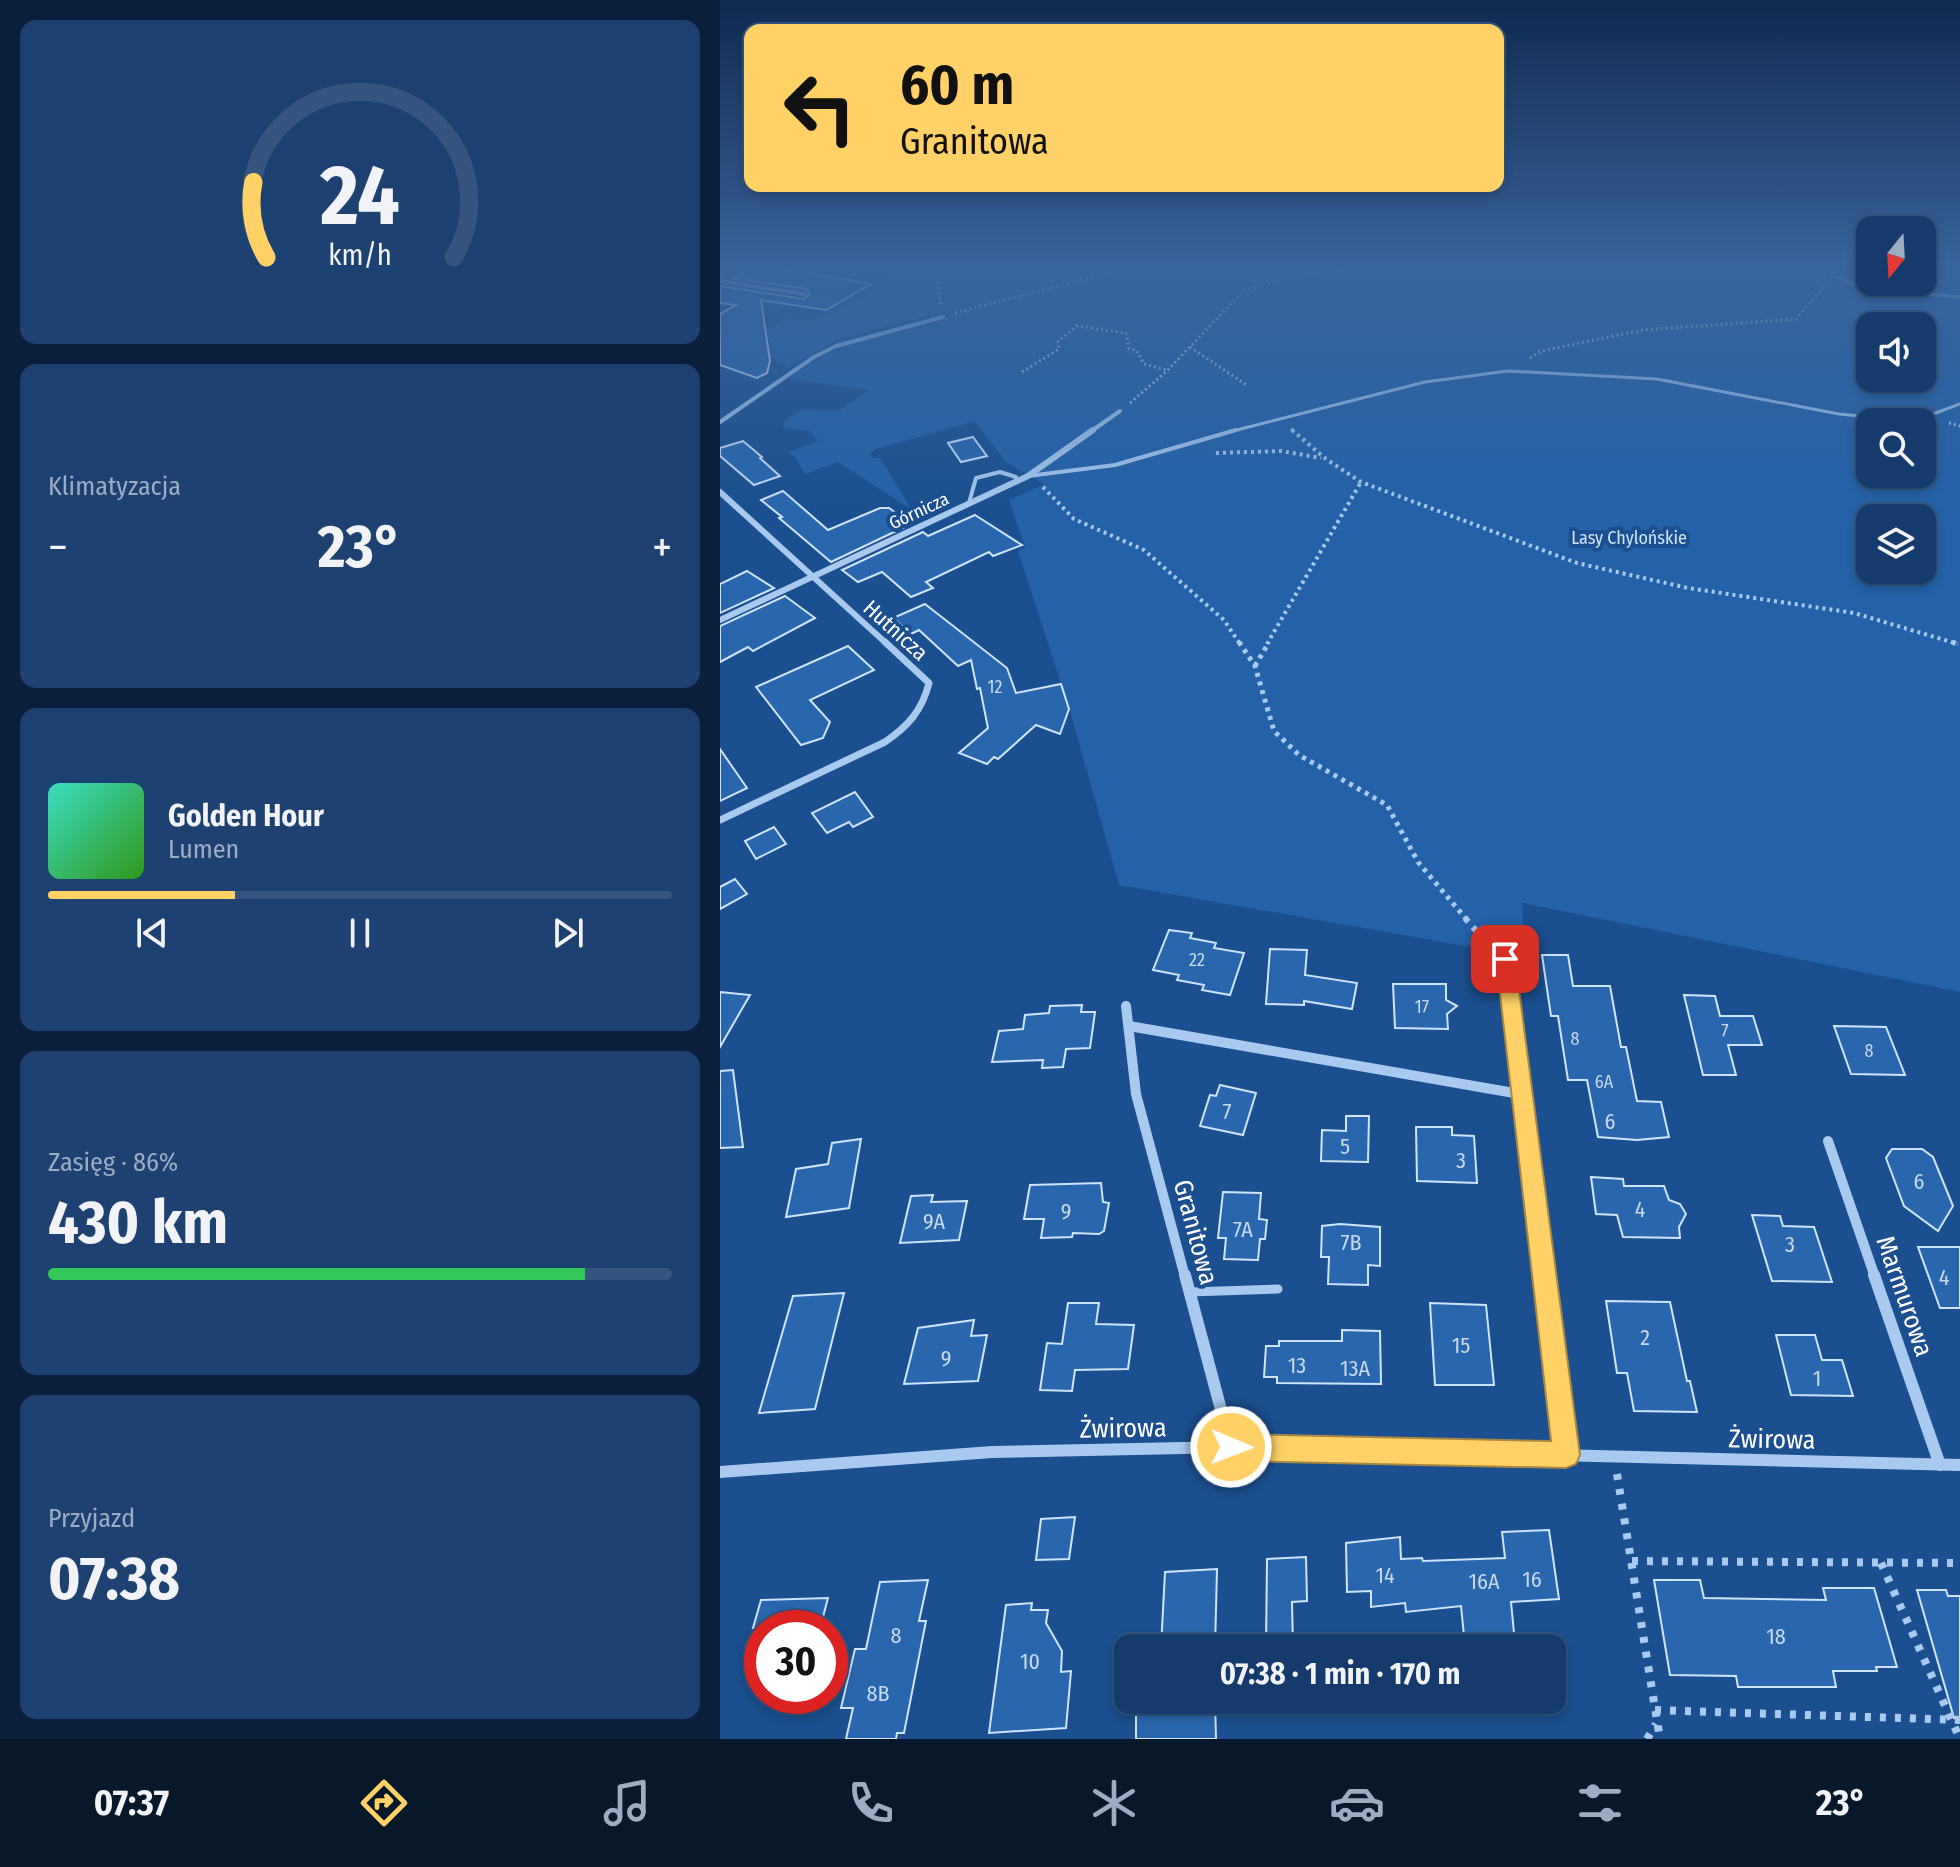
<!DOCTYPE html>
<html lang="pl">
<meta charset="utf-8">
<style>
body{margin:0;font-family:"Fira Sans Condensed",sans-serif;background:#1d4271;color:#f1f3f6;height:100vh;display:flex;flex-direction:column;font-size:30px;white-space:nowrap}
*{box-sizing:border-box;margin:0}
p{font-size:26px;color:#9dadc1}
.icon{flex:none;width:44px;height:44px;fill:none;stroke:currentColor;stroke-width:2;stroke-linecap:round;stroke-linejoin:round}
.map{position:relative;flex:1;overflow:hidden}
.sheet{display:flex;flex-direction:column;gap:20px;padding:20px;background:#0b203b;width:720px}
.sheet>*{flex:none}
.guide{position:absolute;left:24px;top:24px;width:760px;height:168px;border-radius:16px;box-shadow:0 4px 12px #0003,0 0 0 2px #33557e;background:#ffd166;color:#111;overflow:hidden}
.needle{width:52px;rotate:198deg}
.tools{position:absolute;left:1136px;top:216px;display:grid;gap:16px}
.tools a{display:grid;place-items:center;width:80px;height:80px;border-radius:16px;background:#143b6b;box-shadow:0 4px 12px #0003,0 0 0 2px #33557e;font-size:40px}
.speed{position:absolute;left:24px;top:1610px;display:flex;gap:16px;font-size:40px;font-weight:700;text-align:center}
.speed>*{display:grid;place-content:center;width:104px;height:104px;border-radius:50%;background:#143b6b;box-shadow:0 4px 12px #0003,0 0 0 2px #33557e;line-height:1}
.speed .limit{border:12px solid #d22;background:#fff;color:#111}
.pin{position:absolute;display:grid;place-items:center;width:68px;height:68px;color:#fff;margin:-34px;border-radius:16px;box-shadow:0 4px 12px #0006}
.me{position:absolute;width:88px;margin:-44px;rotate:91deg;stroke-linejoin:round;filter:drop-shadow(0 0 6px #0008)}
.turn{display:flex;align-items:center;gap:28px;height:168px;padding:0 24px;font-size:36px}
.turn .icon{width:104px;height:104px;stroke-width:2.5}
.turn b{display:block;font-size:56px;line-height:68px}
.big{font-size:60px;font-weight:700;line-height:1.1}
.sheet .tile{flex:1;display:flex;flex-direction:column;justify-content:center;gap:12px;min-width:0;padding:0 28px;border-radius:16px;background:#1d4271}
.sheet .dial{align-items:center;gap:0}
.dial svg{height:208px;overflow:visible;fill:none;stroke:#33557e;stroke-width:7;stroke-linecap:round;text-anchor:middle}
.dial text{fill:#f1f3f6;stroke:none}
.song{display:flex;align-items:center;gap:24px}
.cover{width:96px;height:96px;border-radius:12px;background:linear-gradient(135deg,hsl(170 70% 55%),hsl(110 70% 35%))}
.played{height:8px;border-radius:4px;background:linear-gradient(90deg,#ffd166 30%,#33557e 30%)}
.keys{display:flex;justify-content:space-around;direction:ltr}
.heat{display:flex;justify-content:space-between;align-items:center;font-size:44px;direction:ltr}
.charge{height:12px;border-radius:6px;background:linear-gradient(90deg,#34c759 86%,#33557e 0)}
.trip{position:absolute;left:394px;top:1634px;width:452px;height:80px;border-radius:16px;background:#143b6b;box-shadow:0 4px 12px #0003,0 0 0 2px #33557e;font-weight:700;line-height:80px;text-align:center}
.tab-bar{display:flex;height:128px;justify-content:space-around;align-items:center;background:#08182b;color:#9dadc1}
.tab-bar .icon{width:56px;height:56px}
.tab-bar .active{color:#ffd166}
.tab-bar b{font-size:36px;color:#f1f3f6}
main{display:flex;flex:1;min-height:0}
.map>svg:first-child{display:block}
.green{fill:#2461a8;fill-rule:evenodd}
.building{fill:#2a66ad;stroke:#cfe3fa;stroke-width:2}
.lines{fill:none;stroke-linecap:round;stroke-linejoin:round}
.path-far4{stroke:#a9c9ee;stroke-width:3;stroke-dasharray:2 3;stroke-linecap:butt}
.path-far3{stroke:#a9c9ee;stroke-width:4;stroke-dasharray:3 4;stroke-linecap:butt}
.path-far2{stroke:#a9c9ee;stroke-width:5;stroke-dasharray:4 5;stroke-linecap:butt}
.path-far1{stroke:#a9c9ee;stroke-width:6;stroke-dasharray:5 7;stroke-linecap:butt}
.path{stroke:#a9c9ee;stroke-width:8;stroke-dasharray:6 9;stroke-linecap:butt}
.service-far2{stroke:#a9c9ee;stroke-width:3}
.service-far1{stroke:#a9c9ee;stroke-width:4}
.service{stroke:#a9c9ee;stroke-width:9}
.minor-far4{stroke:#a9c9ee;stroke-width:4}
.minor-far3{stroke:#a9c9ee;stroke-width:6}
.minor-far2{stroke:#a9c9ee;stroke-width:7}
.minor-far1{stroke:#a9c9ee;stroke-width:10}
.minor{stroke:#a9c9ee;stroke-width:12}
.route{fill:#ffd166;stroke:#a68842;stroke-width:2}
.labels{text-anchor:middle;stroke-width:8;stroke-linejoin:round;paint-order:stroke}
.far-street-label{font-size:18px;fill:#fff;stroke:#1b4f8f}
.far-park-label{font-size:18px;fill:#cfe3fa;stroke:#1b4f8f}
.number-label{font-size:18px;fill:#cad9ea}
.street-label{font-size:22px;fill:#fff;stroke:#1b4f8f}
.near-number-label{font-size:22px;fill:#cad9ea}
.near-street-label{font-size:26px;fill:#fff;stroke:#1b4f8f}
</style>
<main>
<section class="sheet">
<div class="tile dial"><svg viewBox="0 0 100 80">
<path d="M14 69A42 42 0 1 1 86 69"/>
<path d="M14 69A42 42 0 0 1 9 40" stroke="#ffd166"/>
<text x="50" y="56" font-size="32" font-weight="700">24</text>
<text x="50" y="72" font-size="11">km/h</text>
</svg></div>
<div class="tile"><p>Klimatyzacja</p>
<div class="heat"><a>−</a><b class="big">23°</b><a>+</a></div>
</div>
<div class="tile">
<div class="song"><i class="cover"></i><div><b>Golden Hour</b><p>Lumen</p></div></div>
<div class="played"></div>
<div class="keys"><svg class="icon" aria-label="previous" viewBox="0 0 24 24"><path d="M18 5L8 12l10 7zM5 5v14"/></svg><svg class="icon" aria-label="pause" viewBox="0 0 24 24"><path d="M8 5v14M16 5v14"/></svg><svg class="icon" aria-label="next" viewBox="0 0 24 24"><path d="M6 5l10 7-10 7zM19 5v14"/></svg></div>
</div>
<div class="tile"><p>Zasięg · 86%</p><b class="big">430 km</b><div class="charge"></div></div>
<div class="tile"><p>Przyjazd</p><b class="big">07:38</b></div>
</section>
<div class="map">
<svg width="1240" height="1739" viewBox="0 0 1240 1739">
<rect width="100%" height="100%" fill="#1b4f8f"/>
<path class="green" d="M156 268H1150V282H1202V268H1240V992L803 903 802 956 399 885 350 711 298 551 305 547 289 500 324 484 286 462 255 421 156 449 150 454 152 458H160L190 506 198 504 208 511 203 517 118 462 85 474 75 457 68 452 98 441 89 431 63 428 65 421 81 410 118 411 148 390 68 379 100 357 131 343 214 324 209 315 122 338 69 367 35 350 48 344V336L28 339 68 318 93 322C98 315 158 291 172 284L168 274ZM1150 326H1202V378H1150ZM1150 422H1202V474H1150ZM1150 518H1202V570H1150Z"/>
<g class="building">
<path d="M31 268H59L151 284 106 310 41 300 50 361 47 373 37 378 0 365V314L16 305 0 303V286L84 299 90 294 86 289 11 278Z"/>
<path d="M253 437 267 456 241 462 228 443Z"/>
<path d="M23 441 42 457 40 458 60 476 34 485 0 456V448Z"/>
<path d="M63 491 108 530 160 508H169L191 524 111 562 59 518 62 517 41 500Z"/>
<path d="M255 515 302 545 273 556 269 552 206 582 213 588 191 597 162 572 138 582 122 570 203 532 208 536Z"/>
<path d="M27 571 54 588 0 613V584Z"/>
<path d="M65 596 95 618 33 651 28 647 0 662V626Z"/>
<path d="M205 604 287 668 296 693 341 684 349 709 340 734 316 725 278 759 274 757 267 764 239 753 268 728 260 688 257 689 251 660 238 666 199 630 191 634 173 618Z"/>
<path d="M128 646 154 670 90 700 110 722 103 738 81 745 36 687Z"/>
<path d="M0 749 27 788 0 801Z"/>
<path d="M135 792 153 817 133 827 129 822 107 833 92 813Z"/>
<path d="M54 827 66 844 36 859 25 841Z"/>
<path d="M15 879 27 894 0 909V887Z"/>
<path d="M449 930 472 933 470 938 496 943 494 948 524 953 510 995 482 990 484 985 457 980 459 975 433 970Z"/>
<path d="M550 949 587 950 585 975 637 983 632 1009 584 1001V1005L546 1004Z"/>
<path d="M822 955H848L853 986H890L901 1047H906L917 1101 941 1102 949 1137 917 1140 878 1137 867 1080H848L838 1016H831Z"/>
<path d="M673 984H726V1000L737 1006 727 1014 728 1029 675 1028Z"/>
<path d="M0 992 30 995 0 1047Z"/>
<path d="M964 995 995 996 1000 1016H1033L1042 1045H1008L1016 1075H983Z"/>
<path d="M362 1005 361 1012H375L370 1048 346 1049 343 1067 322 1068 323 1060 272 1062 279 1031 303 1029 305 1015 329 1013 330 1006Z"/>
<path d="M1114 1026 1166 1027 1185 1075 1131 1074Z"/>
<path d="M13 1070 23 1147 0 1148V1071Z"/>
<path d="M500 1085 536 1093 523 1135 480 1126 490 1095 496 1096Z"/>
<path d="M626 1116H649L648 1162 601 1161 602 1130 626 1131Z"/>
<path d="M696 1127H732V1135L754 1136 757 1183 697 1181Z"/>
<path d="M141 1139 129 1208 66 1217 76 1169 108 1164 112 1143Z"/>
<path d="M1172 1149H1202L1213 1157 1233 1206 1218 1231 1184 1206 1166 1158Z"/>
<path d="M871 1177 903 1179 904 1186H944L949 1200 960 1204 966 1214 959 1227 960 1238 903 1237 897 1215 876 1214Z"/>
<path d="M381 1183 383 1202 389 1203 384 1231 379 1234 353 1233 352 1237 321 1238 324 1219H304L310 1185Z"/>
<path d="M503 1192 541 1193 539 1219 547 1220 545 1239H540L538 1260 504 1259 506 1238H498Z"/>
<path d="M213 1195 211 1202 247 1201 239 1240 180 1243 191 1196Z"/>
<path d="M1032 1215 1060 1216 1063 1226 1094 1227 1112 1282 1052 1281Z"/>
<path d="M620 1224 660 1227V1266L648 1265V1285L608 1284 609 1257H601L602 1226Z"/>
<path d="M1198 1247H1240V1308H1220Z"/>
<path d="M124 1293 95 1409 39 1413 73 1296Z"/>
<path d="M886 1301 950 1302 967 1381H970L977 1412 914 1411 907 1373H897Z"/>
<path d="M348 1303H379L376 1324 414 1325 408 1369 355 1370 352 1391 320 1390 327 1343 342 1344Z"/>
<path d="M710 1303 766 1305 774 1385H715Z"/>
<path d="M254 1320 251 1336 267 1335 258 1381 184 1384 198 1328Z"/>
<path d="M622 1330 660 1331 661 1384 557 1383V1377H544L546 1346H559V1341H622Z"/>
<path d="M1056 1335H1095L1102 1360H1122L1133 1396 1071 1395Z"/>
<path d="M355 1517 349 1559 316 1560 321 1519Z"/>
<path d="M829 1530 839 1599 791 1602 794 1633 744 1636 741 1606 686 1612 685 1603 651 1607V1591L627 1592 626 1543 680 1537 681 1559 702 1558 703 1561 785 1558 782 1532Z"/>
<path d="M586 1557 587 1601 572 1602 573 1648H546L547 1559Z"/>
<path d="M497 1569 495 1648H441L445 1572Z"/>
<path d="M208 1580 199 1621H206L184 1733H177L176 1739H126L133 1708H121L135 1649H146L160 1582Z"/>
<path d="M934 1580H980L984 1598 1106 1600 1103 1588H1154L1177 1667H1156L1157 1671H1113L1116 1687H1018L1016 1676 950 1675Z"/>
<path d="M1197 1590H1226L1228 1596H1240V1717L1234 1718Z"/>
<path d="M108 1598 100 1628H33L41 1600Z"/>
<path d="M312 1603 311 1610H328L326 1623 342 1651 341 1672 351 1671 346 1728 269 1733 286 1605Z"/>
<path d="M447 1700H495L496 1739H416V1704Z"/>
</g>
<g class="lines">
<g class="path-far4">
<path d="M205 268 216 276 221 304"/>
<path d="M235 313 408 268"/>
<path d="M470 347 528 386"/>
<path d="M810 358 821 351 923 330 1076 319 1105 285"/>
<path d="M302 372 339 349 338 341 357 326 406 333 409 349 416 350 424 364 447 370"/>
<path d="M410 403 448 370 523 291 568 277 633 268"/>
<path d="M1229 423 1240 426"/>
<path d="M571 429 575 432"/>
</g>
<g class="path-far3">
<path d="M572 430 606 459 641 482 857 563 968 588 1134 613 1238 644"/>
<path d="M496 453 561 451 601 458"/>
<path d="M323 487 354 519 424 550 504 620 520 644"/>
<path d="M547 644 641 482"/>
</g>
<g class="path-far2">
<path d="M519 642 535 666 554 731 579 755 667 805 698 862 747 920"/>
<path d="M1232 642 1240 645"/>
<path d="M535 666 549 642"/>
</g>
<path class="path-far1" d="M745 918 772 949"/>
<g class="path">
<path d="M897 1474 940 1739"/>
<path d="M912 1561 1240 1563"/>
<path d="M1161 1563 1240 1739"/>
<path d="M935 1710 1240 1720"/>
<path d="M927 1739 936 1724"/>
</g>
<g class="service-far2">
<path d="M1110 268 1113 276 1147 289 1240 297"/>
<path d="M509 432 705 382 788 371 937 379 1119 414 1170 419 1205 417 1240 404"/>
</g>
<g class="service-far1">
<path d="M308 476 395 465 516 430"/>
<path d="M249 503 256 478 280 472 296 477V482"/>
</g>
<path class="service" d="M470 1292 558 1289"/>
<g class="minor-far4">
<path d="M0 281 85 294"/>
<path d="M0 422 94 357 116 346 223 317"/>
<path d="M370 432 400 411"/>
</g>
<g class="minor-far3">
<path d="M0 492 167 644"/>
<path d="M0 620 308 476 373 430"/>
</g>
<path class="minor-far2" d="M0 820 165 742C188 726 202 711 209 683L165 642"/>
<g class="minor-far1">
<path d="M785 959 824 1277"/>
<path d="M406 1006 416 1094 465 1277"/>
<path d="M409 1026 800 1094"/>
<path d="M1108 1141 1155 1277"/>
</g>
<g class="minor">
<path d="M465 1275 511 1447"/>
<path d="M824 1275 846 1455"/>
<path d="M1154 1275 1220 1465"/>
<path d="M0 1472 272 1452 511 1447 1240 1465"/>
</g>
</g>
<linearGradient id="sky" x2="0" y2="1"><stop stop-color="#0f2b4f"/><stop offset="0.52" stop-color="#39639b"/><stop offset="1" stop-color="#39639b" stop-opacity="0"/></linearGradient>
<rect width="1240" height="511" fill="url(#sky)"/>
<path class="route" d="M785 951 792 954 795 959 860 1455 856 1464 846 1468 511 1461 502 1457 498 1447 502 1438 511 1434 831 1441 776 959 778 954Z"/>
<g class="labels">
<g class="far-street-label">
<text transform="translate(199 511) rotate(-25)" y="6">Górnicza</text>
</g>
<g class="far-park-label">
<text x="909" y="544">Lasy Chylońskie</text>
</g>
<g class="number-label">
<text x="275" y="693">12</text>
<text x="477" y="966">22</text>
<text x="702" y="1013">17</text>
<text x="1005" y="1037">7</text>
<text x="855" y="1045">8</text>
<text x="1149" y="1057">8</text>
<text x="884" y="1088">6A</text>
</g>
<g class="street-label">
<text transform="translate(176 630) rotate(42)" y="8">Hutnicza</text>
</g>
<g class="near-number-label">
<text x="507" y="1119">7</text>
<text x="890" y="1129">6</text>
<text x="625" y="1154">5</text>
<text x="741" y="1168">3</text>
<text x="1199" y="1189">6</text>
<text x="920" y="1217">4</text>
<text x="346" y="1219">9</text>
<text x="214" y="1229">9A</text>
<text x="523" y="1237">7A</text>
<text x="631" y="1250">7B</text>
<text x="1070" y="1252">3</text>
<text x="1224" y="1285">4</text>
<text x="925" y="1345">2</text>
<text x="741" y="1353">15</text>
<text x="226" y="1366">9</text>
<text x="577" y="1373">13</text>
<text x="635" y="1376">13A</text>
<text x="1097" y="1386">1</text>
<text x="665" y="1583">14</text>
<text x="812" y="1587">16</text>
<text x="764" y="1589">16A</text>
<text x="176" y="1643">8</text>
<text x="1056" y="1644">18</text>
<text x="310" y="1669">10</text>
<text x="158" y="1701">8B</text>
</g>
<g class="near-street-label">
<text transform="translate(476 1232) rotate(75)" y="9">Granitowa</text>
<text transform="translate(1185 1296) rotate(71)" y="9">Marmurowa</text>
<text transform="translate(403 1428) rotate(-1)" y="9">Żwirowa</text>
<text transform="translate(1052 1439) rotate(1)" y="9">Żwirowa</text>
</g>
</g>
</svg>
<div class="tools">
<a><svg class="needle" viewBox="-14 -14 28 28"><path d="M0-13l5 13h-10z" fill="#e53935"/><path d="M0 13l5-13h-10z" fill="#9dadc1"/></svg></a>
<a><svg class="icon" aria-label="sound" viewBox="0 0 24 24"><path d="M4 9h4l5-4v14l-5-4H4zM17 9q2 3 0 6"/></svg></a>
<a><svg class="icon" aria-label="search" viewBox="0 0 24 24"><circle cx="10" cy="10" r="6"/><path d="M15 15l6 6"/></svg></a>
<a><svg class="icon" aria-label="layers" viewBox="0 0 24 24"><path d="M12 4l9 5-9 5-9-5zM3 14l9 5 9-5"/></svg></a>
</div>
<div class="speed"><div class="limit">30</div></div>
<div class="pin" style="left:785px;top:959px;background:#d93025"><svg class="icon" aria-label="arrive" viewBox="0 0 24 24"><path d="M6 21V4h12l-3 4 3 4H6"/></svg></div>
<svg class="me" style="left:511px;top:1447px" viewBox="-20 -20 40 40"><circle r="17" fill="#ffd166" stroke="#fff" stroke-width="3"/><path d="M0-11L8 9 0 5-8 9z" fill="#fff"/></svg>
<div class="trip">07:38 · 1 min · 170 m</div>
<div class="guide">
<div class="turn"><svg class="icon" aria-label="left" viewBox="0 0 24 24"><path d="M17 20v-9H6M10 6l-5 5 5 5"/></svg><div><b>60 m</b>Granitowa</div></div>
</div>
</div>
</main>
<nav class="tab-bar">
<b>07:37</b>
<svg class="icon active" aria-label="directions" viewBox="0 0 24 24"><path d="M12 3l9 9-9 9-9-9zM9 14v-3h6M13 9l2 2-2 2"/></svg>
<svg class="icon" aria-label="music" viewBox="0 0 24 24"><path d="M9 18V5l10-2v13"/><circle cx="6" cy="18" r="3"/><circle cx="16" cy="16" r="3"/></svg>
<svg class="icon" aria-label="phone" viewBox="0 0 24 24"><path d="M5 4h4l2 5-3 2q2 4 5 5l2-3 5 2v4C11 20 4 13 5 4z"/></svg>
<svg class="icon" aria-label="climate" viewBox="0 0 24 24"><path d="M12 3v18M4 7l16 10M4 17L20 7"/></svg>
<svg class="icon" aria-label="car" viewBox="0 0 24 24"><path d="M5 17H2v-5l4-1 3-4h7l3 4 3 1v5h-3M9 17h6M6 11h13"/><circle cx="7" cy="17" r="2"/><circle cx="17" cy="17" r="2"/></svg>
<svg class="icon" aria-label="filters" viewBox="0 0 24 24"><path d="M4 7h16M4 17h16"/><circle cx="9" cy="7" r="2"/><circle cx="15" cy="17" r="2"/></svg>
<b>23°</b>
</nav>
